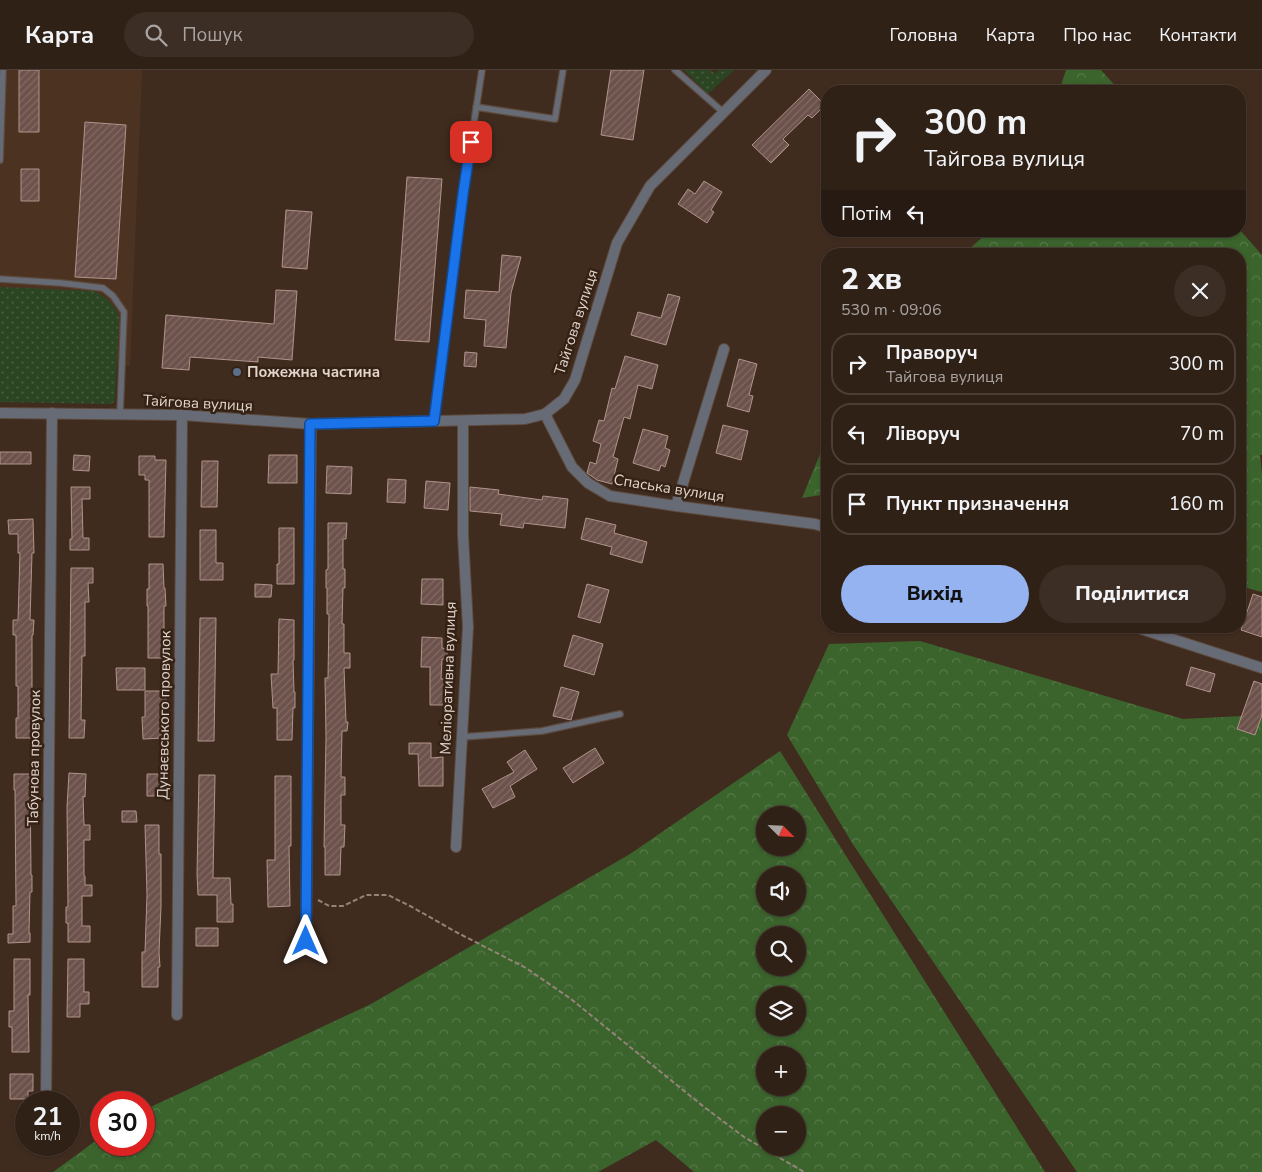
<!DOCTYPE html>
<html lang="uk">
<head>
<meta charset="utf-8">
<style>
	body { margin:0; font-family:"Nunito Sans",sans-serif; background:#3c2e24; color:#f1f3f6; height:100vh; display:flex; flex-direction:column; font-size:19px; white-space:nowrap }
	* { box-sizing:border-box; margin:0 }
	p { font-size:16px; color:#a8a3a1 }
	.icon { flex:none; width:28px; height:28px; fill:none; stroke:currentColor; stroke-width:2; stroke-linecap:round; stroke-linejoin:round }
	.map { position:relative; flex:1; overflow:hidden }
	.panel { position:absolute; left:821px; top:178px; width:425px; height:385px; display:flex; flex-direction:column; background:#302117; border-radius:20px; box-shadow:0 1px 4px #0004,0 0 0 1px #4b3e36 }
	.panel>* { flex:none }
	.hud { position:absolute; left:821px; top:15px; width:425px; height:152px; border-radius:20px; box-shadow:0 1px 4px #0004,0 0 0 1px #4b3e36; background:#302117; color:#f1f3f6; overflow:hidden }
	.needle { width:32px; rotate:114deg }
	.tools { position:absolute; left:756px; top:736px; display:grid; gap:10px }
	.tools a { display:grid; place-items:center; width:50px; height:50px; border-radius:50%; background:#302117; box-shadow:0 1px 4px #0004,0 0 0 1px #4b3e36; font-size:25px }
	.speed { position:absolute; left:15px; top:1021px; display:flex; gap:10px; font-size:25px; font-weight:700; text-align:center }
	.speed>* { display:grid; place-content:center; width:65px; height:65px; border-radius:50%; background:#302117; box-shadow:0 1px 4px #0004,0 0 0 1px #4b3e36; line-height:1 }
	.speed small { font-size:12px; font-weight:400 }
	.speed .limit { border:8px solid #d22; background:#fff; color:#111 }
	.pin { position:absolute; display:grid; place-items:center; width:42px; height:42px; color:#fff; margin:-21px; border-radius:10px; box-shadow:0 2px 8px #0006 }
	.me { position:absolute; width:55px; margin:-28px; rotate:0deg; stroke-linejoin:round; filter:drop-shadow(0 0 4px #0008) }
	.turn { display:flex; align-items:center; gap:18px; height:105px; padding:0 20px; font-size:22px }
	.turn .icon { width:65px; height:65px; stroke-width:2.5 }
	.turn b { display:block; font-size:35px; line-height:42px }
	.then { display:flex; align-items:center; height:48px; padding:0 20px; background:#0003; gap:10px; font-size:19px }
	.round { display:grid; place-items:center; flex:none; width:52px; height:52px; border-radius:26px; background:#3c2e24 }
	.overview { display:flex; align-items:center; justify-content:space-between; height:85px; padding:0 20px }
	h1 { font-size:30px; font-weight:800; line-height:38px }
	.button { display:flex; gap:10px; margin-top:auto; padding:10px 20px }
	.button a { flex:1; height:58px; border-radius:30px; background:#95b2f1; color:#111; font-size:20px; font-weight:800; line-height:58px; text-align:center }
	.button a+a { background:#3c2e24; color:#f1f3f6 }
	ul { padding:0; list-style:none }
	li { display:flex; align-items:center; gap:15px; height:62px; margin:0 10px 8px; padding:0 10px; border:2px solid #4b3e36; border-radius:20px }
	li div { flex:1 }
	li b { display:block; font-size:19px }
	li em { font-style:normal }
	header { display:flex; align-items:center; gap:30px; box-sizing:border-box; height:70px; padding:0 25px; background:#302117; border-bottom:1px solid #4b3e36 }
	header strong { font-size:24px }
	nav { display:flex; gap:28px; margin-inline-start:auto; font-size:18px }
	.search { width:350px; height:45px; background:#3c2e24; display:flex; align-items:center; gap:12px; box-sizing:border-box; padding:0 18px; border-radius:28px; color:#a8a3a1; font-size:19px }
	.map>svg:first-child { display:block }
	.built { fill:#4c3321 }
	.grass { fill:url(#grass-dots) }
	.forest { fill:url(#forest-crowns); fill-rule:evenodd }
	.building { fill:url(#building-hatch); stroke:#b1938c }
	.lines { fill:none; stroke-linecap:round; stroke-linejoin:round }
	.service-casing { stroke:#5d4a3e; stroke-width:8 }
	.minor-casing { stroke:#5d4a3e; stroke-width:12 }
	.tertiary-casing { stroke:#5d4a3e; stroke-width:12 }
	.path { stroke:#938378; stroke-width:2; stroke-dasharray:5 2.5; stroke-linecap:butt }
	.service { stroke:#676b75; stroke-width:5.5 }
	.minor { stroke:#676b75; stroke-width:10 }
	.tertiary { stroke:#676b75; stroke-width:10 }
	.route-casing { stroke:#114b97; stroke-width:12 }
	.route { stroke:#1a73e8; stroke-width:9 }
	.service-dot { fill:#5c6f8a; stroke:#352215; stroke-width:2 }
	.labels { text-anchor:middle; dominant-baseline:central; stroke-width:5; stroke-linejoin:round; paint-order:stroke }
	.street-label { font-size:15px; fill:#e1d4cb; stroke:#352215 }
	.poi-label { font-size:15px; font-weight:bold; fill:#e1d4cb; stroke:#352215; text-anchor:start }
</style>
</head>
<body>
<header>
<strong>Карта</strong>
<div class="search"><svg class="icon" aria-label="search" viewBox="0 0 24 24"><circle cx="10" cy="10" r="6"/><path d="M15 15l6 6"/></svg>Пошук</div>
<nav><a>Головна</a><a>Карта</a><a>Про нас</a><a>Контакти</a></nav>
</header>
<div class="map">
<svg width="1262" height="1102" viewBox="0 0 1262 1102">
	<defs>
		<pattern id="grass-dots" width="8" height="8" patternUnits="userSpaceOnUse" patternTransform="scale(1.25)"><rect width="8" height="8" fill="#2b4422"/><path d="M2 2h.1M6 6h.1" fill="none" stroke="#495e41" stroke-width="1.8" stroke-linecap="round"/></pattern>
		<pattern id="forest-crowns" width="20" height="18" patternUnits="userSpaceOnUse" patternTransform="scale(1.25)"><rect width="20" height="18" fill="#3b632c"/><path d="M2 6a3 3 0 1 1 6 0M12 15a3 3 0 1 1 6 0" fill="none" stroke="#577849"/></pattern>
		<pattern id="building-hatch" width="6" height="6" patternUnits="userSpaceOnUse" patternTransform="scale(1.25)"><rect width="6" height="6" fill="#6c524b"/><path d="M-1 1l2-2M0 6l6-6M5 7l2-2" fill="none" stroke="#816a64"/></pattern>
	</defs>
	<rect width="100%" height="100%" fill="#402c1f"/>
	<path class="built" d="M0,0H142L130,296L0,298Z"/>
	<path class="grass" d="M684,0H710L715,4L718,0H734L708,24Z
		M0,217L92,221C105,225 112,233 119,245L115,331L111,334L0,332Z"/>
	<path class="forest" d="M1066,0H1101L1120,21H1059Z
		M1240,160L1262,185V385H1260L1262,405V522L1240,516V184H964L989,161H1240Z
		M825,372L828,373L827,424L802,428Z
		M920,571L1183,649L1262,645V1102H1077L854,776L787,665L829,574Z
		M780,681L1045,1102H694L656,1070L598,1102H53L101,1067V1075H144V1040L371,934L630,784ZM765,745H798V778H765ZM765,805H798V838H765ZM765,865H798V898H765ZM765,925H798V958H765ZM765,985H798V1018H765ZM765,1045H798V1078H765Z"/>
	<path class="building" d="M19,0H39V62H19Z
		M611,0H644L633,70L601,65Z
		M809,19L825,35L812,48L808,45L783,69L789,75L771,93L752,75Z
		M85,52L126,55L116,209L75,207Z
		M21,99H39V131H21Z
		M407,107L442,109L429,272L395,270Z
		M704,111L722,122L711,140L714,142L707,153L678,134L688,119L695,124Z
		M286,140L312,142L307,199L282,197Z
		M502,185L521,187L511,223L506,278L484,276L486,250L464,248L466,220L499,222Z
		M276,220L297,221L292,290L258,287V292L190,287L189,300L162,298L166,245L274,254Z
		M668,224L680,227L666,275L631,265L638,242L661,248Z
		M465,282L477,283L476,297L464,296Z
		M625,286L658,295L652,319L638,315L630,349L624,347L613,387L618,389L612,414L597,410L587,403L590,392L596,394L601,374L593,371L599,350L604,351L612,318L615,319Z
		M739,289L757,294L749,325L753,326L749,342L727,336Z
		M723,355L748,361L741,390L716,383Z
		M643,359L668,366L665,378L670,380L665,397L661,395L659,401L633,393Z
		M0,382H31V394H0Z
		M74,385L90,386L89,401L73,400Z
		M269,385H297V413H268Z
		M139,386H155V390H166L164,467H149V410H145V405H139Z
		M202,391H218L217,437H201Z
		M327,396L352,397L351,424L326,423Z
		M388,409L406,410L405,433L387,432Z
		M426,411L450,413L448,440L424,438Z
		M71,417H90V429H82L83,468H89V480H70V469H72Z
		M470,417L499,420L498,424L542,430L543,426L568,429L565,458L524,453L523,458L500,455L502,444L470,441Z
		M586,448L616,455L614,463L647,472L642,493L610,484L612,477L581,469Z
		M33,449L34,483H32L30,550H34L33,565H32V668H16V648H18V616H16V565H13V550H18L20,483H18V464H9L8,450Z
		M328,453H347L346,469H343V499H345V518H343L342,554H344V583H350V598H344L346,652H348L347,661H342L341,707H345V725H341V755H345L344,777H341L340,805H325V777H324L326,667L325,608H328L329,544H327V518H326V500L328,499Z
		M279,458H294V514H277V494H279Z
		M200,460H216V493H223V510H200Z
		M149,494H163L164,518H165L166,536H164V588H148V536H147V519H149Z
		M71,498H93V513H88L89,532H85V586H82L81,650H85L84,668H69Z
		M422,509H443V535L421,534Z
		M255,514L272,515L271,527H255Z
		M587,514L609,520L600,553L578,547Z
		M1253,524L1262,527V567L1241,560Z
		M200,548H216L214,671H198Z
		M279,549L294,550V590H293L294,622H295V638H293L292,670H277V638H273L271,604H278Z
		M573,565L603,574L594,605L564,596Z
		M422,567L442,568V578L447,579V589H442L441,609H448L447,635H430V597H421Z
		M1191,597L1215,604L1210,622L1186,615Z
		M116,598H145V620H117Z
		M1254,611L1262,614V645L1255,665L1237,659Z
		M561,617L579,622L571,650L553,646Z
		M145,621H166V636H163L165,668L143,669L142,647H145Z
		M409,673H431V688L443,687V716H419L418,684H409Z
		M595,678L604,693L573,713L563,698Z
		M525,680L537,699L510,716L515,727L493,738L482,719L514,702L507,692Z
		M69,703L86,704L85,727L83,726L84,755H90V770H84V806H85V815H92V826H82V856H90V872H68V853H66V837H68L67,737Z
		M14,704H30L31,805H32V822H30L29,863H30V872L8,873V864H13V836H16L15,720H14Z
		M147,704H161V726H147Z
		M199,705H215L213,808H230L231,834H233V852H217V825H198L197,804Z
		M275,706H291V776H289L290,836L268,837L267,790H275Z
		M122,741H136L137,752H122Z
		M145,755H159V784H161V836L159,882L160,897H158V917H142V882H145L147,825Z
		M196,858H218V876H196Z
		M14,889H30V925H28L29,982H12V957H9V941H14Z
		M68,889H84V922H89V934H80V947H67Z
		M10,1004H33V1021H28V1029H10Z"/>
	<g class="lines">
		<g class="service-casing">
			<path id="service" d="M675,0L723,42
				M476,37L555,49L563,0
				M0,90L3,0
				M0,209L61,213L103,218L113,226L124,242L120,344
				M434,351L463,124L482,0
				M462,667L542,661L620,644"/>
		</g>
		<g class="minor-casing">
			<path id="minor" d="M545,344L572,397L588,413L610,426L676,436L815,454L828,458
				M676,436L724,279
				M1132,556L1262,598
				M456,777L468,557L463,465V351
				M306,871L311,354
				M177,945L182,345
				M46,1032L52,343"/>
		</g>
		<g class="tertiary-casing">
			<path id="tertiary" d="M0,343L182,345L311,354L525,349L545,344L564,329L575,310L617,173L650,116L766,0"/>
		</g>
		<path class="path" d="M318,830L329,836H343L366,825H388L412,837L456,862L526,898L571,929L699,1033L744,1067L804,1102"/>
		<use href="#service" class="service"/>
		<use href="#minor" class="minor"/>
		<use href="#tertiary" class="tertiary"/>
	</g>
	<g class="lines">
		<g class="route-casing">
			<path id="route" d="M306,871L310,354L434,351L463,124L471,72"/>
		</g>
		<use href="#route" class="route"/>
	</g>
	<circle class="service-dot" cx="237" cy="302" r="5"/>
	<g class="labels">
		<g class="street-label">
			<text transform="translate(576 252) rotate(-72)">Тайгова вулиця</text>
			<text transform="translate(198 333) rotate(3)">Тайгова вулиця</text>
			<text transform="translate(669 418) rotate(9)">Спаська вулиця</text>
			<text transform="translate(448 608) rotate(-88)">Меліоративна вулиця</text>
			<text transform="translate(164 645) rotate(-89)">Дунаєвського провулок</text>
			<text transform="translate(34 688) rotate(-89)">Табунова провулок</text>
		</g>
		<g class="poi-label">
			<text x="247" y="302">Пожежна частина</text>
		</g>
	</g>
</svg>
<div class="tools">
<a><svg class="needle" viewBox="-14 -14 28 28"><path d="M0-13l5 13h-10z" fill="#e53935"/><path d="M0 13l5-13h-10z" fill="#a8a3a1"/></svg></a>
<a><svg class="icon" aria-label="sound" viewBox="0 0 24 24"><path d="M4 9h4l5-4v14l-5-4H4zM17 9q2 3 0 6"/></svg></a>
<a><svg class="icon" aria-label="search" viewBox="0 0 24 24"><circle cx="10" cy="10" r="6"/><path d="M15 15l6 6"/></svg></a>
<a><svg class="icon" aria-label="layers" viewBox="0 0 24 24"><path d="M12 4l9 5-9 5-9-5zM3 14l9 5 9-5"/></svg></a>
<a>+</a>
<a>−</a>
</div>
<div class="speed"><div>21<small>km/h</small></div><div class="limit">30</div></div>
<div class="pin" style="left:471px;top:72px;background:#d93025"><svg class="icon" aria-label="arrive" viewBox="0 0 24 24"><path d="M6 21V4h12l-3 4 3 4H6"/></svg></div>
<svg class="me" style="left:306px;top:871px" viewBox="-20 -20 40 40"><path d="M0-17L14 15 0 8-14 15z" fill="#1a73e8" stroke="#fff" stroke-width="4"/></svg>
<div class="hud">
<div class="turn"><svg class="icon" aria-label="right" viewBox="0 0 24 24"><path d="M7 20v-9h11M14 6l5 5-5 5"/></svg><div><b>300 m</b>Тайгова вулиця</div></div>
<div class="then">Потім<svg class="icon" aria-label="left" viewBox="0 0 24 24"><path d="M17 20v-9H6M10 6l-5 5 5 5"/></svg></div>
</div>
<section class="panel">
<div class="overview"><div><h1>2 хв</h1><p>530 m · 09:06</p></div><a class="round"><svg class="icon" aria-label="close" viewBox="0 0 24 24"><path d="M6 6l12 12M18 6L6 18"/></svg></a></div>
<ul>
<li><svg class="icon" aria-label="right" viewBox="0 0 24 24"><path d="M7 20v-9h11M14 6l5 5-5 5"/></svg><div><b>Праворуч</b><p>Тайгова вулиця</p></div><em>300 m</em></li>
<li><svg class="icon" aria-label="left" viewBox="0 0 24 24"><path d="M17 20v-9H6M10 6l-5 5 5 5"/></svg><div><b>Ліворуч</b></div><em>70 m</em></li>
<li><svg class="icon" aria-label="arrive" viewBox="0 0 24 24"><path d="M6 21V4h12l-3 4 3 4H6"/></svg><div><b>Пункт призначення</b></div><em>160 m</em></li>
</ul>
<div class="button"><a>Вихід</a><a>Поділитися</a></div>
</section>
</div>
</body>
</html>
